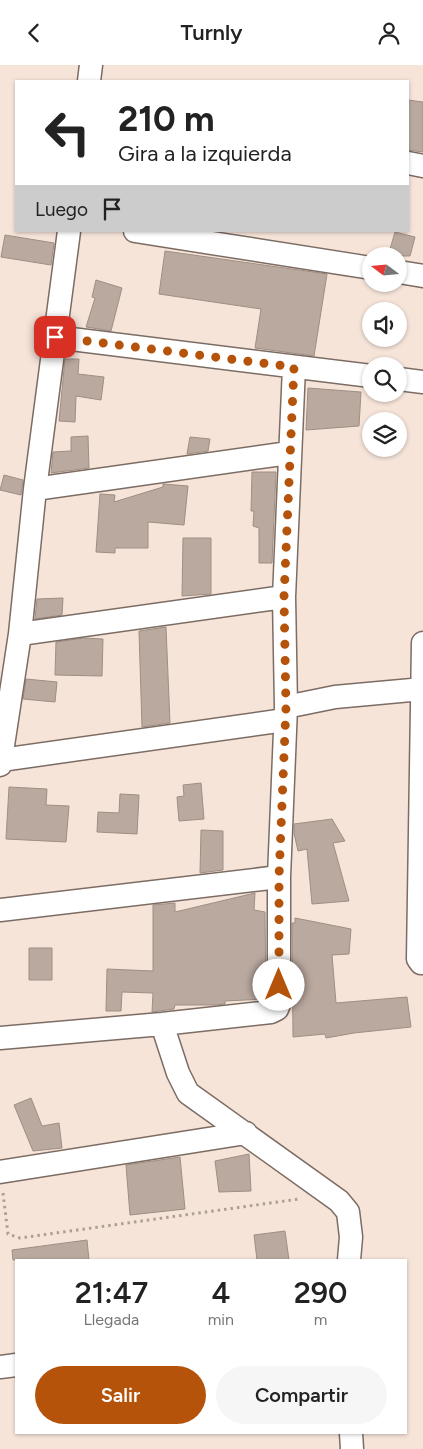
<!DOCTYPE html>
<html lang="es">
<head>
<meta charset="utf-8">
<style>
	body { margin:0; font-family:Figtree,sans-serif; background:#f6f6f6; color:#222; height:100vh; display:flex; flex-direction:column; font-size:19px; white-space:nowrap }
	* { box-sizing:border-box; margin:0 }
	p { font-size:16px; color:#767676 }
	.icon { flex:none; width:28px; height:28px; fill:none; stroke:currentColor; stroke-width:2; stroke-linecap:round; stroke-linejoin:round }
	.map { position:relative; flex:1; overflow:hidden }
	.side { position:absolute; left:15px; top:1194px; width:392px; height:175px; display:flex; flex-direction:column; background:#fff; border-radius:0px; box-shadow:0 1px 4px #0004 }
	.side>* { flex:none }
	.guide { position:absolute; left:15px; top:15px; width:394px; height:152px; border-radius:0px; box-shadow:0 1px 4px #0004; background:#fff; color:#222; overflow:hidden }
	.needle { width:32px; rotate:286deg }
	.tools { position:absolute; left:362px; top:182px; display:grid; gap:10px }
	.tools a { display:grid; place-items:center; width:45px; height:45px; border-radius:50%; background:#fff; box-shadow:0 1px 4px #0004; font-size:25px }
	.pin { position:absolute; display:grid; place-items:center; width:42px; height:42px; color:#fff; margin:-21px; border-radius:10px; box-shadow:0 2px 8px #0006 }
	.me { position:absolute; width:55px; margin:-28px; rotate:0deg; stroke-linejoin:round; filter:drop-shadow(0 0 4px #0008) }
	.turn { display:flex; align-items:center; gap:18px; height:105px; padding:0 20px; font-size:22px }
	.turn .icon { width:65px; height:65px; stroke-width:2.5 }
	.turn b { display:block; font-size:35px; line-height:42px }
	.then { display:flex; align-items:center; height:48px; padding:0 20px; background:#0003; gap:10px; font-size:19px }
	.eta { display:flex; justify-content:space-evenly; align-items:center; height:85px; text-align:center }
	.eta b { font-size:30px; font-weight:600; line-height:35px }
	.button { display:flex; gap:10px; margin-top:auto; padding:10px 20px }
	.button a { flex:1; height:58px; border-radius:30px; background:#b45309; color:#fff; font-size:20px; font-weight:600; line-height:58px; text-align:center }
	.button a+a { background:#f6f6f6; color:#222 }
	header { display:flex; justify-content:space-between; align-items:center; height:65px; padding:0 20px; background:#fff; font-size:22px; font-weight:600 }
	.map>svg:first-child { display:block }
	.building { fill:#baa99f; stroke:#9e8e84 }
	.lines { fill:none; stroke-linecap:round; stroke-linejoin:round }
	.street-casing { stroke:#7c6c63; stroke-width:25 }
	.path { stroke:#ac9f96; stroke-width:3; stroke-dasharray:2.5 4; stroke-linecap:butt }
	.street { stroke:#fff; stroke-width:22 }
	.route { stroke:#b45309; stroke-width:9; stroke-dasharray:0 16.2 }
</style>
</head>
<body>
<header><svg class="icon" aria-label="back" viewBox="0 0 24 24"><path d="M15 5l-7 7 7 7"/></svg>Turnly<svg class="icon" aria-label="person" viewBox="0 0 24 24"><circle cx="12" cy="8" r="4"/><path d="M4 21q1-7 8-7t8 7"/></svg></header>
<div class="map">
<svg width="423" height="1384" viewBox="0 0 423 1384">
	<rect width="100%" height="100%" fill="#f6e4d9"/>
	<path class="building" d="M408,35L423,37V87L408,85Z
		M395,167L415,172L410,191H388Z
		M5,170L54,178L51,200L1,192Z
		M165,186L327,209L314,291L255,283L261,244L159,229Z
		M96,215L122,223L111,266L86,262L95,233L92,232Z
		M65,294H79L78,309L104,312L101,335L76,331L75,357L59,356Z
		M308,323L361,327L359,361L306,365Z
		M88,371L89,403L51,408L53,387L71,386V372Z
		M190,372L210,374L208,386L187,389Z
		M252,407H276L272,498H259V463L253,461L254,446H251Z
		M4,410L23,415L21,430L0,425Z
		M163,419L188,421L184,460L148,457V483H115V488L96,487L100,429L115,430L114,437L163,422Z
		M183,473H211V529L182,531Z
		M63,533L62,550L35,554L37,534Z
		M166,562L170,658L142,662L139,566Z
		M84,573L103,574L102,611L55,610L56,577Z
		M26,614L57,617L55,637L23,634Z
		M201,718L204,754L179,756L177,732L184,731L183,720Z
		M9,722L47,724L46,740L69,741L66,777L6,774Z
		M120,729L139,730L137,769L97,767L98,747L119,748Z
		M332,754L345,776L333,778L349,836L312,839L307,784L298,786L294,768V759Z
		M201,765L223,766V805L200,808Z
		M255,828L254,845L265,847L266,934L225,936V939L215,940H175L174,944L152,947L153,928L122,927L121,946H106L107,904L153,906V840L175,838V847Z
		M295,853L351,864L349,889L332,890L336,938L407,932L411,962L354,968L326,973L325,969L293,972L292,858H295Z
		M29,883H52V915H29Z
		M31,1033L42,1061L59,1058L62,1083L33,1086L14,1040Z
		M249,1089L251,1126L219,1127L215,1096Z
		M180,1092L185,1144L130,1150L126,1100Z
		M285,1166L289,1195H257L254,1170Z
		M87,1175L89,1195H13L12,1185Z"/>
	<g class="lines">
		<g class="street-casing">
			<path id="street" d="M89,16L91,0
				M408,98L423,101
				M135,166L371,203
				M399,207L423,211
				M55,272L371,311
				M399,314L423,317
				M35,424L289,388
				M20,569L284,532
				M423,578L418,894L421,898H423
				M286,642L335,632L423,624
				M1,695L285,655
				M0,700L20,569L35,424L69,166
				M0,845L279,812
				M162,959L178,1008L188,1028L339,1136L348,1147L351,1172L349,1195
				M0,973L162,959L271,947L277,944L279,939V812L286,642L284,532L294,302
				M0,1107L246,1068
				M0,1302L16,1300
				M351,1368L352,1384"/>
		</g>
		<path class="path" d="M3,1128L8,1169L20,1173L299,1134"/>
		<use href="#street" class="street"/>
	</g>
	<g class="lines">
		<path class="route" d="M55,272L294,302L284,532L286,642L279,812V920"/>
	</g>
</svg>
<div class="tools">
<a><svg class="needle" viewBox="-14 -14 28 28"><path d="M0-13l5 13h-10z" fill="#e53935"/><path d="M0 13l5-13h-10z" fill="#767676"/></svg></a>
<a><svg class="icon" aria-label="sound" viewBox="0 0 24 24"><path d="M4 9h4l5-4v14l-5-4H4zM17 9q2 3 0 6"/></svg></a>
<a><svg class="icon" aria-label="search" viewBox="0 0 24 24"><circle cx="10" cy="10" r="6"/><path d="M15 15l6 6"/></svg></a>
<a><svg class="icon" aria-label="layers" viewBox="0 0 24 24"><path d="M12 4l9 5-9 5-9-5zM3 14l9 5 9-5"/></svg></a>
</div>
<div class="pin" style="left:55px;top:272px;background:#d93025"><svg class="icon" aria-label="arrive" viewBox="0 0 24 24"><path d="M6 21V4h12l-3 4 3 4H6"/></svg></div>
<svg class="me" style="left:279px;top:920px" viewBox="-20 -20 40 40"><circle r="19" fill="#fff"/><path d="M0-13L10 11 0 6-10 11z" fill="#b45309"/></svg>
<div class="guide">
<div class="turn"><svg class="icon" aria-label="left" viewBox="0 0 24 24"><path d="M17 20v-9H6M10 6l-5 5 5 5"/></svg><div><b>210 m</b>Gira a la izquierda</div></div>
<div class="then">Luego<svg class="icon" aria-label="arrive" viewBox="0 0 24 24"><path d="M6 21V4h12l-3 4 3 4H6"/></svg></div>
</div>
<section class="side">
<div class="eta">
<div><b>21:47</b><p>Llegada</p></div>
<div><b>4</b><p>min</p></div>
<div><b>290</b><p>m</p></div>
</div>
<div class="button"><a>Salir</a><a>Compartir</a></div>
</section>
</div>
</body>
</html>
